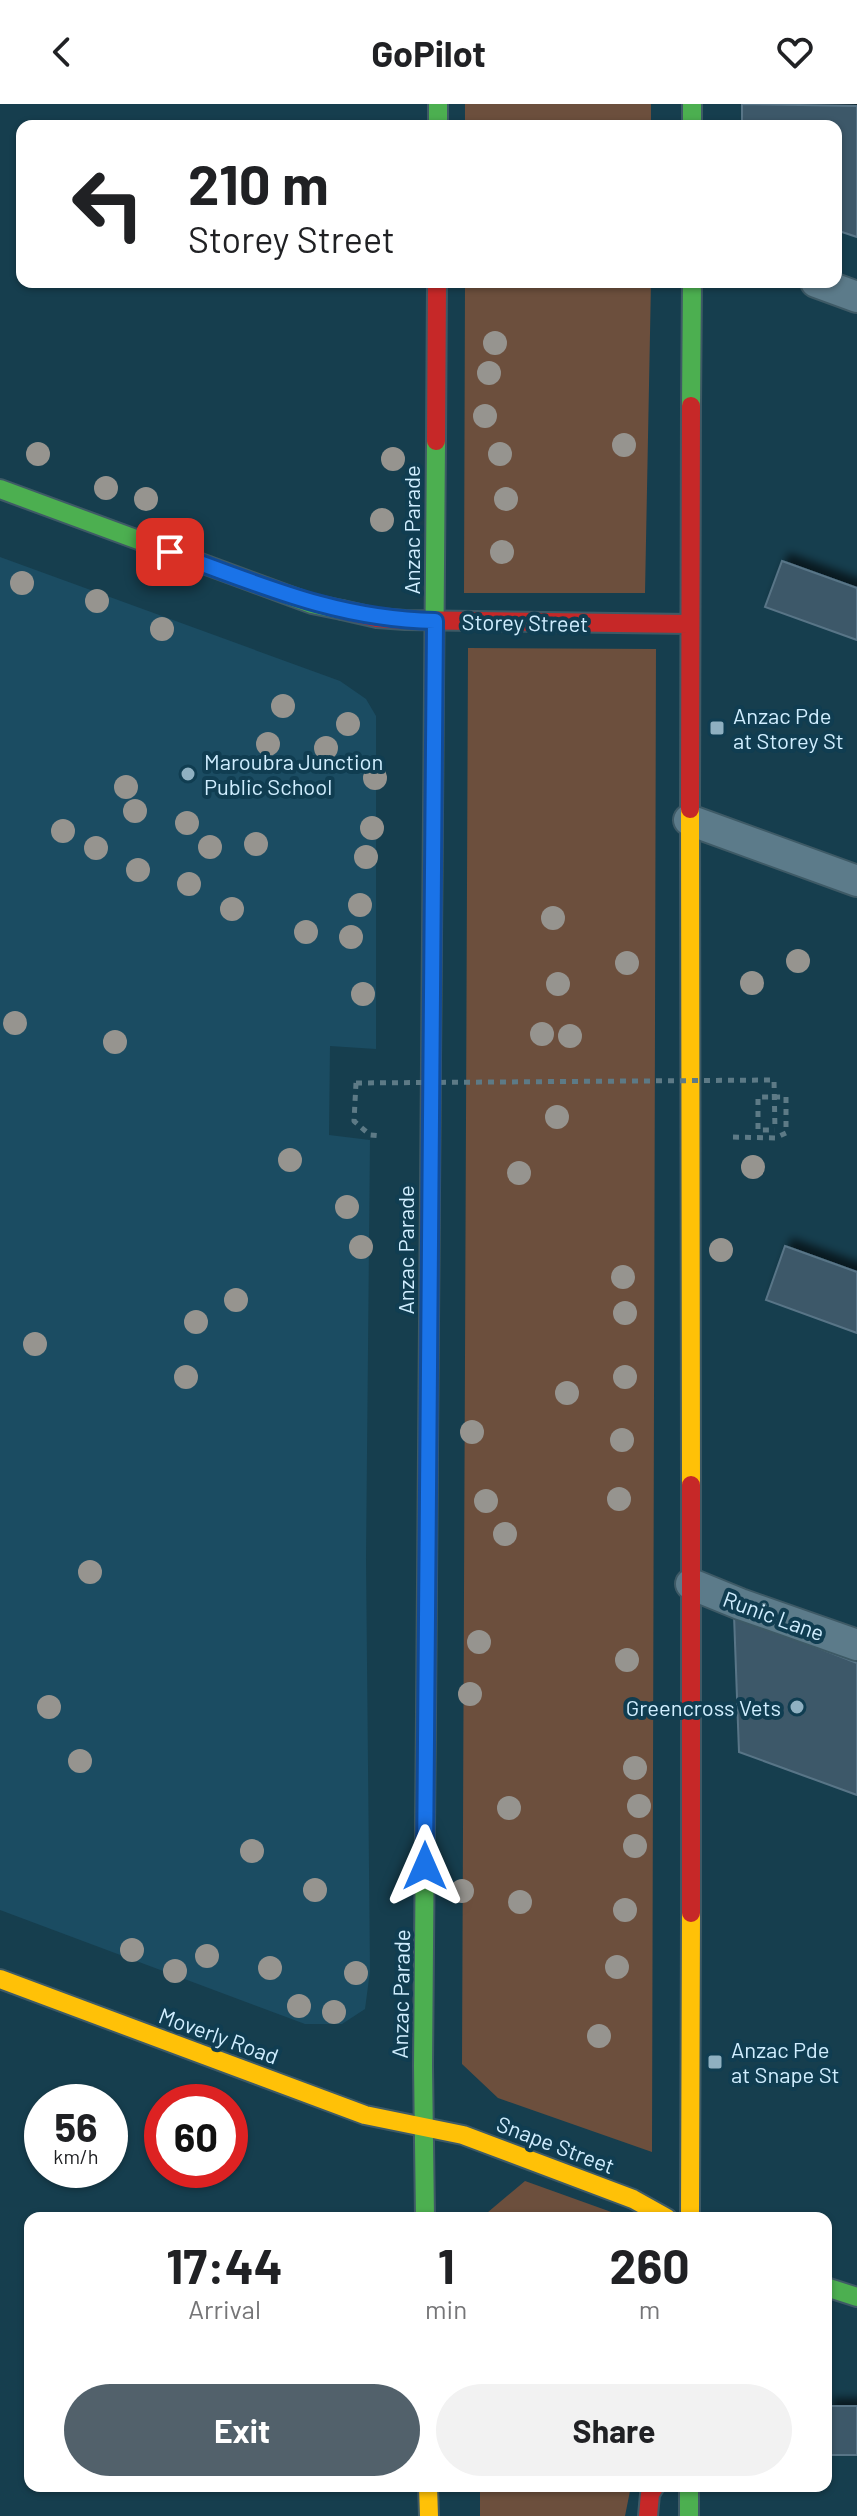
<!DOCTYPE html>
<html lang="en">
<head>
<meta charset="utf-8">
<style>
	body { margin:0; font-family:Barlow,sans-serif; background:#f2f2f2; color:#202124; height:100vh; display:flex; flex-direction:column; font-size:30px; white-space:nowrap }
	* { box-sizing:border-box; margin:0 }
	p { font-size:26px; color:#757577 }
	.icon { flex:none; width:44px; height:44px; fill:none; stroke:currentColor; stroke-width:2; stroke-linecap:round; stroke-linejoin:round }
	.map { position:relative; flex:1; overflow:hidden }
	.panel { position:absolute; left:24px; top:2108px; width:808px; height:280px; display:flex; flex-direction:column; background:#fff; border-radius:16px; box-shadow:0 2px 6px #0004 }
	.panel>* { flex:none }
	.hud { position:absolute; left:16px; top:16px; width:826px; height:168px; border-radius:16px; box-shadow:0 2px 6px #0004; background:#fff; color:#202124; overflow:hidden }
	.speed { position:absolute; left:24px; top:1980px; display:flex; gap:16px; font-size:40px; font-weight:700; text-align:center }
	.speed>* { display:grid; place-content:center; width:104px; height:104px; border-radius:50%; background:#fff; box-shadow:0 2px 6px #0004; line-height:1 }
	.speed small { font-size:20px; font-weight:400 }
	.speed .limit { border:12px solid #d22; background:#fff; color:#111 }
	.pin { position:absolute; display:grid; place-items:center; width:68px; height:68px; color:#fff; margin:-34px; border-radius:16px; box-shadow:0 4px 12px #0006 }
	.me { position:absolute; width:88px; margin:-44px; rotate:0deg; stroke-linejoin:round; filter:drop-shadow(0 0 6px #0008) }
	.turn { display:flex; align-items:center; gap:28px; height:168px; padding:0 40px; font-size:36px }
	.turn .icon { width:104px; height:104px; stroke-width:2.5 }
	.turn b { display:block; font-size:56px; line-height:68px }
	.eta { display:flex; justify-content:space-evenly; align-items:center; height:136px; text-align:center }
	.eta b { font-size:48px; font-weight:700; line-height:56px }
	.button { display:flex; gap:16px; margin-top:auto; padding:16px 40px }
	.button a { flex:1; height:92px; border-radius:48px; background:#52616b; color:#fff; font-size:32px; font-weight:700; line-height:92px; text-align:center }
	.button a+a { background:#f2f2f2; color:#202124 }
	header { display:flex; justify-content:space-between; align-items:center; height:104px; padding:0 40px; background:#fff; font-size:36px; font-weight:700 }
	.map>svg:first-child { display:block }
	.built { fill:#1b4c62 }
	.green { fill:#6c4f3d }
	.building { fill:#3d5869; stroke:#597587; stroke-width:2; filter:url(#shadow) }
	.lines { fill:none; stroke-linecap:round; stroke-linejoin:round }
	.street-casing { stroke:#3e5a66; stroke-width:34 }
	.fast-casing { stroke:#3e5a66; stroke-width:22 }
	.slow-casing { stroke:#3e5a66; stroke-width:22 }
	.jam-casing { stroke:#3e5a66; stroke-width:22 }
	.path { stroke:#5d7a86; stroke-width:5; stroke-dasharray:6 6; stroke-linecap:butt }
	.street { stroke:#5c7b8a; stroke-width:30 }
	.fast { stroke:#4caf50; stroke-width:18 }
	.slow { stroke:#ffc107; stroke-width:18 }
	.jam { stroke:#c62828; stroke-width:18 }
	.path-bridge { stroke:#5d7a86; stroke-width:5; stroke-dasharray:6 6; stroke-linecap:butt }
	.tree { fill:#96948f }
	.route-casing { stroke:#114b97; stroke-width:20 }
	.route { stroke:#1a73e8; stroke-width:14 }
	.poi-dot { fill:#8fb0c1; stroke:#103d51; stroke-width:3 }
	.labels { text-anchor:middle; dominant-baseline:central; stroke-width:8; stroke-linejoin:round; paint-order:stroke }
	.street-label { font-size:22px; fill:#d0eeff; stroke:#103d51 }
	.poi-label { font-size:22px; fill:#d0eeff; stroke:#103d51; text-anchor:start }
</style>
</head>
<body>
<header><svg class="icon" aria-label="back" viewBox="0 0 24 24"><path d="M15 5l-7 7 7 7"/></svg>GoPilot<svg class="icon" aria-label="heart" viewBox="0 0 24 24"><path d="M12 20l-8-8c-3-5 5-10 8-4 3-6 11-1 8 4z"/></svg></header>
<div class="map">
<svg width="857" height="2412" viewBox="0 0 857 2412">
	<defs>
		<filter id="shadow"><feDropShadow dx="7" dy="-7" stdDeviation="4" flood-color="#0009"/></filter>
	</defs>
	<rect width="100%" height="100%" fill="#163e4e"/>
	<path class="built" d="M0,453L340,577L366,595L376,612V945L330,942L329,1031L370,1036L366,1455L370,1867L365,1905L342,1920H305L0,1806Z"/>
	<path class="green" d="M465,0H651V22H465Z
		M465,178H651L645,489H464Z
		M468,544L656,545L652,2048L498,1994L462,1960Z
		M525,2077L628,2114H481Z
		M480,2382H631L625,2412H480Z"/>
	<path class="building" d="M742,0L857,2V133L836,126V22H742Z
		M782,457L857,484V536L765,503Z
		M785,1142L857,1168V1229L766,1196Z
		M734,1511L857,1559V1691L739,1648Z
		M826,2302H857V2351H826Z"/>
	<g class="lines">
		<g class="street-casing">
			<path id="street" d="M816,178L857,193
				M689,716L857,777
				M691,1480L740,1500L857,1541"/>
		</g>
		<g class="fast-casing">
			<path id="fast" d="M438,0V22
				M692,0V22
				M691,302L692,178
				M0,385L312,500L342,506
				M431,958L436,337
				M425,2114L423,1962L426,1609
				M826,2183L857,2193
				M689,2382V2412"/>
		</g>
		<g class="slow-casing">
			<path id="slow" d="M690,705L691,1381
				M0,1875L365,2011L463,2031L633,2095L667,2114
				M690,2114L691,1809
				M428,2382L429,2412"/>
		</g>
		<g class="jam-casing">
			<path id="jam" d="M436,337L437,178
				M342,506L377,514L405,516L689,520
				M690,705L691,302
				M691,1381V1809
				M426,1609L431,958
				M648,2412L650,2390L655,2382"/>
		</g>
		<path class="path" d="M356,979L354,1017L370,1031L381,1032
			M733,1033L775,1034L786,1029V993H758V1026H775"/>
		<use href="#street" class="street"/>
		<use href="#fast" class="fast"/>
		<use href="#slow" class="slow"/>
		<use href="#jam" class="jam"/>
		<path class="path-bridge" d="M356,979L774,976L775,1026"/>
	</g>
	<g class="tree">
		<circle cx="495" cy="239" r="12"/>
		<circle cx="489" cy="269" r="12"/>
		<circle cx="485" cy="312" r="12"/>
		<circle cx="624" cy="341" r="12"/>
		<circle cx="38" cy="350" r="12"/>
		<circle cx="500" cy="350" r="12"/>
		<circle cx="393" cy="355" r="12"/>
		<circle cx="106" cy="384" r="12"/>
		<circle cx="146" cy="395" r="12"/>
		<circle cx="506" cy="395" r="12"/>
		<circle cx="382" cy="416" r="12"/>
		<circle cx="502" cy="448" r="12"/>
		<circle cx="22" cy="479" r="12"/>
		<circle cx="97" cy="497" r="12"/>
		<circle cx="162" cy="525" r="12"/>
		<circle cx="283" cy="602" r="12"/>
		<circle cx="348" cy="620" r="12"/>
		<circle cx="268" cy="640" r="12"/>
		<circle cx="326" cy="644" r="12"/>
		<circle cx="375" cy="674" r="12"/>
		<circle cx="126" cy="683" r="12"/>
		<circle cx="135" cy="707" r="12"/>
		<circle cx="187" cy="719" r="12"/>
		<circle cx="372" cy="724" r="12"/>
		<circle cx="63" cy="727" r="12"/>
		<circle cx="256" cy="740" r="12"/>
		<circle cx="210" cy="743" r="12"/>
		<circle cx="96" cy="744" r="12"/>
		<circle cx="366" cy="753" r="12"/>
		<circle cx="138" cy="766" r="12"/>
		<circle cx="189" cy="780" r="12"/>
		<circle cx="360" cy="801" r="12"/>
		<circle cx="232" cy="805" r="12"/>
		<circle cx="553" cy="814" r="12"/>
		<circle cx="306" cy="828" r="12"/>
		<circle cx="351" cy="833" r="12"/>
		<circle cx="798" cy="857" r="12"/>
		<circle cx="627" cy="859" r="12"/>
		<circle cx="752" cy="879" r="12"/>
		<circle cx="558" cy="880" r="12"/>
		<circle cx="363" cy="890" r="12"/>
		<circle cx="15" cy="919" r="12"/>
		<circle cx="542" cy="930" r="12"/>
		<circle cx="570" cy="932" r="12"/>
		<circle cx="115" cy="938" r="12"/>
		<circle cx="557" cy="1013" r="12"/>
		<circle cx="290" cy="1056" r="12"/>
		<circle cx="753" cy="1063" r="12"/>
		<circle cx="519" cy="1069" r="12"/>
		<circle cx="347" cy="1103" r="12"/>
		<circle cx="361" cy="1143" r="12"/>
		<circle cx="721" cy="1146" r="12"/>
		<circle cx="623" cy="1173" r="12"/>
		<circle cx="236" cy="1196" r="12"/>
		<circle cx="625" cy="1209" r="12"/>
		<circle cx="196" cy="1218" r="12"/>
		<circle cx="35" cy="1240" r="12"/>
		<circle cx="186" cy="1273" r="12"/>
		<circle cx="625" cy="1273" r="12"/>
		<circle cx="567" cy="1289" r="12"/>
		<circle cx="472" cy="1328" r="12"/>
		<circle cx="622" cy="1336" r="12"/>
		<circle cx="619" cy="1395" r="12"/>
		<circle cx="486" cy="1397" r="12"/>
		<circle cx="505" cy="1430" r="12"/>
		<circle cx="90" cy="1468" r="12"/>
		<circle cx="479" cy="1538" r="12"/>
		<circle cx="627" cy="1556" r="12"/>
		<circle cx="470" cy="1590" r="12"/>
		<circle cx="49" cy="1603" r="12"/>
		<circle cx="80" cy="1657" r="12"/>
		<circle cx="635" cy="1664" r="12"/>
		<circle cx="639" cy="1702" r="12"/>
		<circle cx="509" cy="1704" r="12"/>
		<circle cx="635" cy="1742" r="12"/>
		<circle cx="252" cy="1747" r="12"/>
		<circle cx="315" cy="1786" r="12"/>
		<circle cx="462" cy="1787" r="12"/>
		<circle cx="520" cy="1798" r="12"/>
		<circle cx="625" cy="1806" r="12"/>
		<circle cx="132" cy="1846" r="12"/>
		<circle cx="207" cy="1852" r="12"/>
		<circle cx="617" cy="1863" r="12"/>
		<circle cx="270" cy="1864" r="12"/>
		<circle cx="175" cy="1867" r="12"/>
		<circle cx="356" cy="1869" r="12"/>
		<circle cx="299" cy="1902" r="12"/>
		<circle cx="334" cy="1908" r="12"/>
		<circle cx="599" cy="1932" r="12"/>
	</g>
	<g class="lines">
		<g class="route-casing">
			<path id="route" d="M170,448C261,481 336,515 435,517L425,1762"/>
		</g>
		<use href="#route" class="route"/>
	</g>
	<g class="poi-dot">
		<rect x="709" y="616" width="16" height="16" rx="4"/>
		<circle cx="188" cy="670" r="8"/>
		<circle cx="797" cy="1603" r="8"/>
		<rect x="707" y="1950" width="16" height="16" rx="4"/>
	</g>
	<g class="labels">
		<g class="street-label">
			<text transform="translate(411 426) rotate(-90)">Anzac Parade</text>
			<text transform="translate(525 518) rotate(1)">Storey Street</text>
			<text transform="translate(405 1146) rotate(-90)">Anzac Parade</text>
			<text transform="translate(774 1511) rotate(20)">Runic Lane</text>
			<text transform="translate(400 1890) rotate(-89)">Anzac Parade</text>
			<text transform="translate(219 1931) rotate(20)">Moverly Road</text>
			<text transform="translate(556 2040) rotate(21)">Snape Street</text>
		</g>
		<g class="poi-label">
			<text x="733" y="611">Anzac Pde<tspan x="733" dy="25">at Storey St</tspan></text>
			<text x="204" y="657">Maroubra Junction<tspan x="204" dy="25">Public School</tspan></text>
			<text x="781" y="1603" text-anchor="end">Greencross Vets</text>
			<text x="731" y="1945">Anzac Pde<tspan x="731" dy="25">at Snape St</tspan></text>
		</g>
	</g>
</svg>
<div class="speed"><div>56<small>km/h</small></div><div class="limit">60</div></div>
<div class="pin" style="left:170px;top:448px;background:#d93025"><svg class="icon" aria-label="arrive" viewBox="0 0 24 24"><path d="M6 21V4h12l-3 4 3 4H6"/></svg></div>
<svg class="me" style="left:425px;top:1762px" viewBox="-20 -20 40 40"><path d="M0-17L14 15 0 8-14 15z" fill="#1a73e8" stroke="#fff" stroke-width="4"/></svg>
<div class="hud">
<div class="turn"><svg class="icon" aria-label="left" viewBox="0 0 24 24"><path d="M17 20v-9H6M10 6l-5 5 5 5"/></svg><div><b>210 m</b>Storey Street</div></div>
</div>
<section class="panel">
<div class="eta">
<div><b>17:44</b><p>Arrival</p></div>
<div><b>1</b><p>min</p></div>
<div><b>260</b><p>m</p></div>
</div>
<div class="button"><a>Exit</a><a>Share</a></div>
</section>
</div>
</body>
</html>
